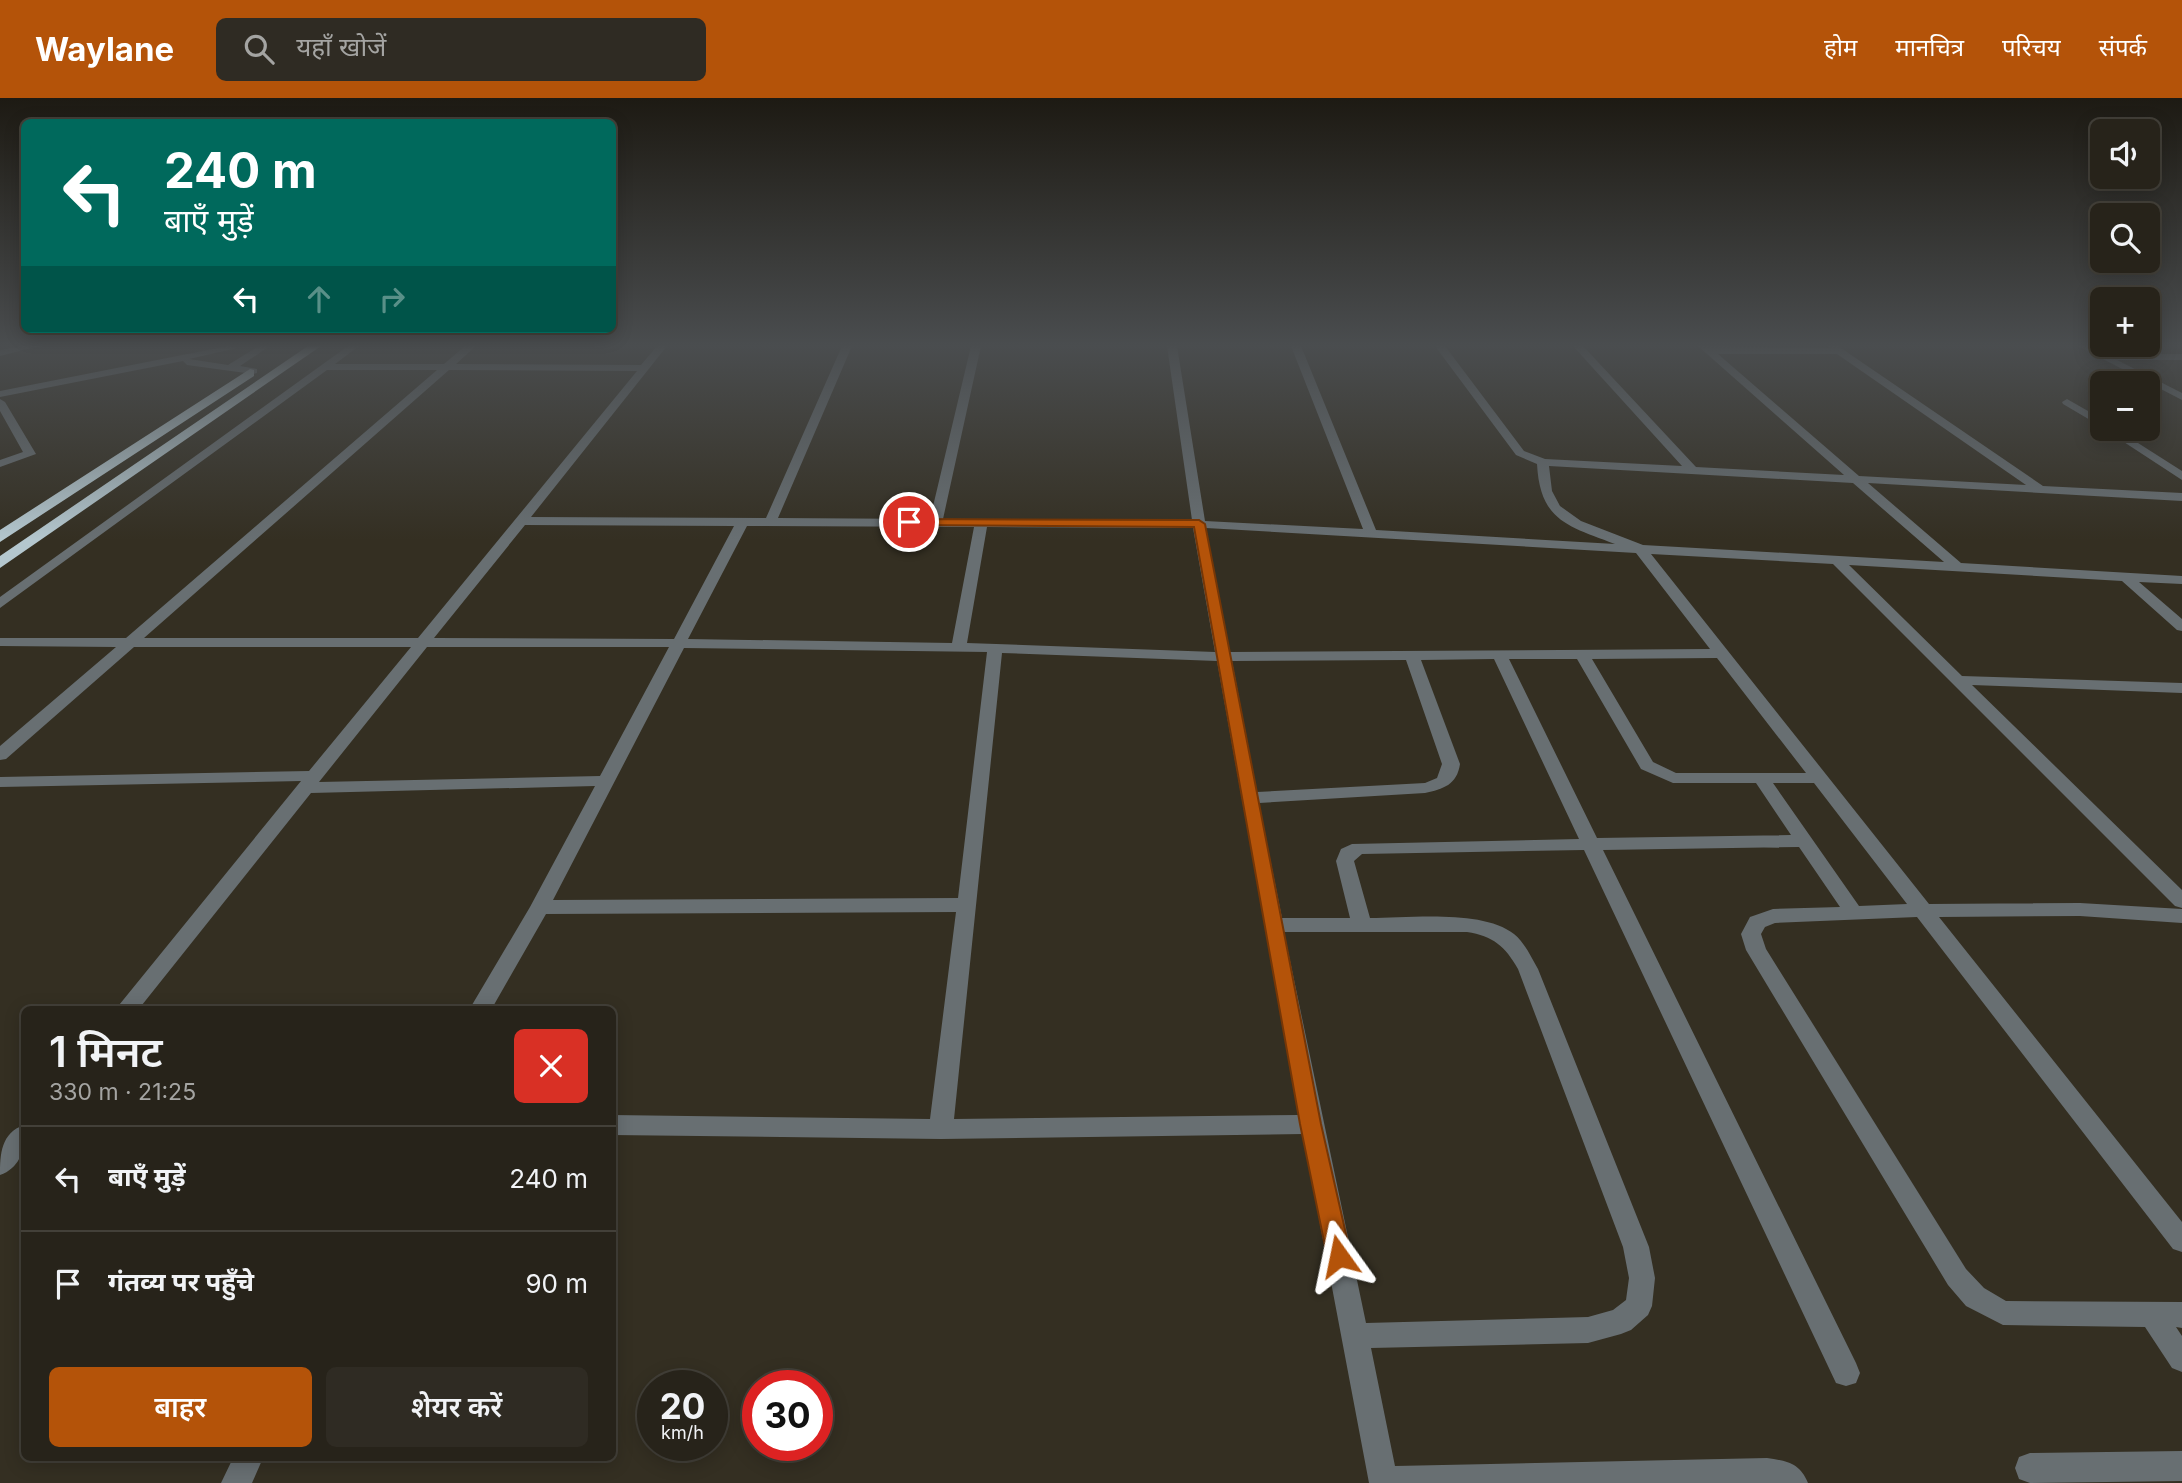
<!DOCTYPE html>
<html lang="hi">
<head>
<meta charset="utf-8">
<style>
	body { margin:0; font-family:Inter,"Noto Sans Devanagari",sans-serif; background:#2f2b23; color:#f1f3f6; height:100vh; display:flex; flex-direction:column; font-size:26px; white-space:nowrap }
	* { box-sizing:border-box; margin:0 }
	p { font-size:23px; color:#a4a4a2 }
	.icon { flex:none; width:38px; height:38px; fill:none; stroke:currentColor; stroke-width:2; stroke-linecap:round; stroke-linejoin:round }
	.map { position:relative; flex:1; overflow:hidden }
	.panel { position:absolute; left:21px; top:908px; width:595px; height:455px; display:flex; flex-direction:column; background:#27231a; border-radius:10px; box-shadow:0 4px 18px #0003,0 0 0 2px #434039 }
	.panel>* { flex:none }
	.banner { position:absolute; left:21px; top:21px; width:595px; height:214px; border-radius:10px; box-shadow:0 4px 18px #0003,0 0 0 2px #434039; background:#00695c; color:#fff; overflow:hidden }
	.controls { position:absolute; left:2090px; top:21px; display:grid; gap:14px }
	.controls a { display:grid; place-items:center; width:70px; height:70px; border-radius:10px; background:#27231a; box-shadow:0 4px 18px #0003,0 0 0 2px #434039; font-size:35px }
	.speed { position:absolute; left:637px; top:1272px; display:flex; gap:14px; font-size:35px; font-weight:700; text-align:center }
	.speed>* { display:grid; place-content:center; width:91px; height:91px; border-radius:50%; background:#27231a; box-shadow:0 4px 18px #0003,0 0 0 2px #434039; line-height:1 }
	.speed small { font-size:18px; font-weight:400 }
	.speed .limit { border:10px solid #d22; background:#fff; color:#111 }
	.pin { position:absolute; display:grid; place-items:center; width:60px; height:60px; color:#fff; margin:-30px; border:4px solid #fff; border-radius:50%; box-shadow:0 2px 7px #0007 }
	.me { position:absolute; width:77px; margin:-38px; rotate:348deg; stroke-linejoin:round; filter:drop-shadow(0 0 5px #0008) }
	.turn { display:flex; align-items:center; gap:24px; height:147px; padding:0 28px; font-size:32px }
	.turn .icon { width:91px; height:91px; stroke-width:2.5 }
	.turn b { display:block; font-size:49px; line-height:60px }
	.lanes { display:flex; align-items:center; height:66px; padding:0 28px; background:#0003; justify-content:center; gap:35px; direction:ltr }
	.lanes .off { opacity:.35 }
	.round { display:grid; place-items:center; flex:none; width:74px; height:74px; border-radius:10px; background:#2f2b23 }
	.summary { display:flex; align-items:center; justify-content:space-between; height:119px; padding:0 28px }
	h1 { font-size:42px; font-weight:600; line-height:52px }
	.primary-button { display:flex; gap:14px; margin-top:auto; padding:14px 28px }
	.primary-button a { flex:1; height:80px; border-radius:10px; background:#b45309; color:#fff; font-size:28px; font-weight:600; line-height:80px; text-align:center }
	.primary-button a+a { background:#2f2b23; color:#f1f3f6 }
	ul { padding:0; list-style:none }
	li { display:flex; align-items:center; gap:21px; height:105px; padding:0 28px; border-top:2px solid #434039 }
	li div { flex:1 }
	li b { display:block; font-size:26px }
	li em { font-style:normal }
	header { display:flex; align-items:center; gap:42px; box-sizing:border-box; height:98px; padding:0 35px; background:#b45309; color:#fff }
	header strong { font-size:33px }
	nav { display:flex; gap:38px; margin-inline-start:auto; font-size:24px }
	.search { width:490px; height:63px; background:#2f2b23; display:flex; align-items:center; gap:18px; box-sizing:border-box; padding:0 24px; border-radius:10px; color:#a4a4a2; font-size:26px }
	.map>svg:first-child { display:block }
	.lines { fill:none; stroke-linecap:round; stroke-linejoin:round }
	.minor { fill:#686f72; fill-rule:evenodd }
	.highway { fill:#b4c7ce; fill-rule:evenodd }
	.route { fill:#b45309; stroke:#753606; stroke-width:2 }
</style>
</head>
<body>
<header>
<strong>Waylane</strong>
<div class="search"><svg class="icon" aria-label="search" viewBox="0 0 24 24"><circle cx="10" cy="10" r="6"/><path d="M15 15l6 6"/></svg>यहाँ खोजें</div>
<nav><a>होम</a><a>मानचित्र</a><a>परिचय</a><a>संपर्क</a></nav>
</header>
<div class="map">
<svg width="2182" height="1385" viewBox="0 0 2182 1385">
	<rect width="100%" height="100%" fill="#342f22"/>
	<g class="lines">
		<path class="minor" d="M21,248H39L0,258V252Z
			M228,248L237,250L189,261L228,267L259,248H270L240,268L257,271V275L253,276L187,267L183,263L0,299V293Z
			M348,248H359L335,266H444L465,248H476L456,266L641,267L657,248H667L531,419L766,420L842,248H852L778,420L930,421L971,248H981L943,421L1192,422L1167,248H1177L1205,423L1363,431L1291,248H1301L1376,432L1615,446C1568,428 1540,423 1537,366L1516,357L1435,248H1445L1524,353L1545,361L1682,368L1573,248H1583L1696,369L1844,377L1698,248L1829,250L1827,248H1838L2043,388L2182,395V403L1868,385L1961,465L2182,478V486L2139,484L2182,521V533L2177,532L2122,483L1849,467L1962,578L2182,585V595L1972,587L2182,792V810L2175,808L1833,466L1651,456L1929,806L2080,805L2182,811V825L2080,818L1939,819L2182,1124V1154L2173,1151L1917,819L1775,825L1765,829L1761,836L1766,851L1966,1171L1984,1190L2006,1203L2182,1204V1230L2176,1229L2182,1238V1274L2172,1270L2145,1229L2003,1227L1966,1208L1948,1187L1746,852L1741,836L1750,819L1773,811L1840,809L1799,749L1603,752L1856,1265L1860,1275L1856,1285L1846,1288L1836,1285L1584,752L1362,756L1354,763L1370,820C1408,820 1483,811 1514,836C1525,845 1531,859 1538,871L1649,1149L1655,1180L1652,1208L1648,1217L1631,1232L1621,1236L1588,1245L1371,1250L1395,1368L1767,1360C1787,1363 1800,1365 1808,1385H1369L1303,1036L941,1041L612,1037V1017L930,1021L956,814L546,816L491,912H469L530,809L595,688L311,695L138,912H115L301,683L0,689V679L309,673L411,549H134L6,661L0,662V648L116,549L0,548V540H126L437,272H327L0,510V499ZM1718,256H1837L2026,387L1859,378ZM449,272L637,273L418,540H144ZM1549,368L1853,385L1944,464L1643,447L1581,423L1560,408L1552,393ZM525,427L734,428L674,541L434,540ZM747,428L974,429L952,545L688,541ZM987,429L1193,430L1215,554L967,545ZM1206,430L1636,455L1710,551L1230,554ZM427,549H669L600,678L319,684ZM684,550L987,554L958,800L553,802ZM1002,555L1217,563L1299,1017L954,1021ZM1717,560L1806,675H1676L1653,664L1592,561ZM1494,561L1579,741L1352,746L1341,751L1336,763L1350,820H1282L1259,705L1425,695C1443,691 1457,687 1460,666L1421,562ZM1509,561H1577L1641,671L1673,685H1756L1791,737L1597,740ZM1406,562L1442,666L1437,680L1425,685L1257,694L1232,563ZM1773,685H1814L1907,806L1859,808ZM1284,834H1467C1493,838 1505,848 1518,871L1623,1149L1629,1180L1626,1202L1613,1212L1588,1219L1366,1225Z
			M2078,248H2090L2106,256H2182V262H2117L2182,295V302Z
			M0,301L5,304L36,356L0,369V362L23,354L0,313Z
			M2067,301L2102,321V329L2063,306L2062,304Z
			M2104,331H2116L2182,373V382Z
			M24,1027C26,1048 22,1069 0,1077C0,1056 1,1035 24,1027Z
			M2182,1353V1383L2030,1385L2019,1381L2015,1370L2019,1359L2030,1355Z
			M233,1360H263L252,1385H221Z"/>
		<path class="highway" d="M308,248H321L0,470V458Z
			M250,271L254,272V278L0,444V432Z"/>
	</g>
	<linearGradient id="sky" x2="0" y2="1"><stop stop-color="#1d1a13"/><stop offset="0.56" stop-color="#4a4d4f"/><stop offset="1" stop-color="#4a4d4f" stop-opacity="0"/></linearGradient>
	<rect width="2182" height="442" fill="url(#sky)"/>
	<path class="route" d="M905,421L1199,422L1205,426L1321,1026L1351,1158L1348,1166L1339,1169L1331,1166L1327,1158L1300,1026L1194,429L909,427L903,424Z"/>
</svg>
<div class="controls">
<a><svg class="icon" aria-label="sound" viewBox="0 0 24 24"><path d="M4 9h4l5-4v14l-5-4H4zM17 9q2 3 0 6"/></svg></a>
<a><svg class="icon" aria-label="search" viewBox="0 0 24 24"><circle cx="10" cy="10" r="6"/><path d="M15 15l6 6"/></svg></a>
<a>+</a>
<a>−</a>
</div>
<div class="speed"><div>20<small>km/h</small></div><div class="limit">30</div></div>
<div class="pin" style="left:909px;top:424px;background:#d93025"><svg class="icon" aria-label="arrive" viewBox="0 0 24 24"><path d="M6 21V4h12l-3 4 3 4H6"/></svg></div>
<svg class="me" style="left:1339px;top:1158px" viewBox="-20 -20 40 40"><path d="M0-17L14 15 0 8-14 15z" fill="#b45309" stroke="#fff" stroke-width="4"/></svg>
<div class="banner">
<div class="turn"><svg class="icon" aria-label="left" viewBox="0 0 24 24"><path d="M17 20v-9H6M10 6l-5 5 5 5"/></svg><div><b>240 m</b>बाएँ मुड़ें</div></div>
<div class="lanes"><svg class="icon" aria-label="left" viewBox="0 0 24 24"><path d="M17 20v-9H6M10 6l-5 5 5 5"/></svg><svg class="icon off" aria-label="ahead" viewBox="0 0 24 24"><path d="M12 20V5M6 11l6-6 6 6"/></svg><svg class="icon off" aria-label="right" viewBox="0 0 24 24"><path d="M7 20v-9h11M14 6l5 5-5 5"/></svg></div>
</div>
<section class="panel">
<div class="summary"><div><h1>1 मिनट</h1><p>330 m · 21:25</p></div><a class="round" style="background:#d93025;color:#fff"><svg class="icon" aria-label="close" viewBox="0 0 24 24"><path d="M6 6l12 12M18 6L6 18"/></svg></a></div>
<ul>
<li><svg class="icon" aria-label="left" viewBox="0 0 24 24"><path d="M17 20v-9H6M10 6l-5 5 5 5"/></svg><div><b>बाएँ मुड़ें</b></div><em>240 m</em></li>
<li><svg class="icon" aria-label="arrive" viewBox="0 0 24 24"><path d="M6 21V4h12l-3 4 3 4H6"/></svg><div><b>गंतव्य पर पहुँचे</b></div><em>90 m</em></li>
</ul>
<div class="primary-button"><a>बाहर</a><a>शेयर करें</a></div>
</section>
</div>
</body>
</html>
